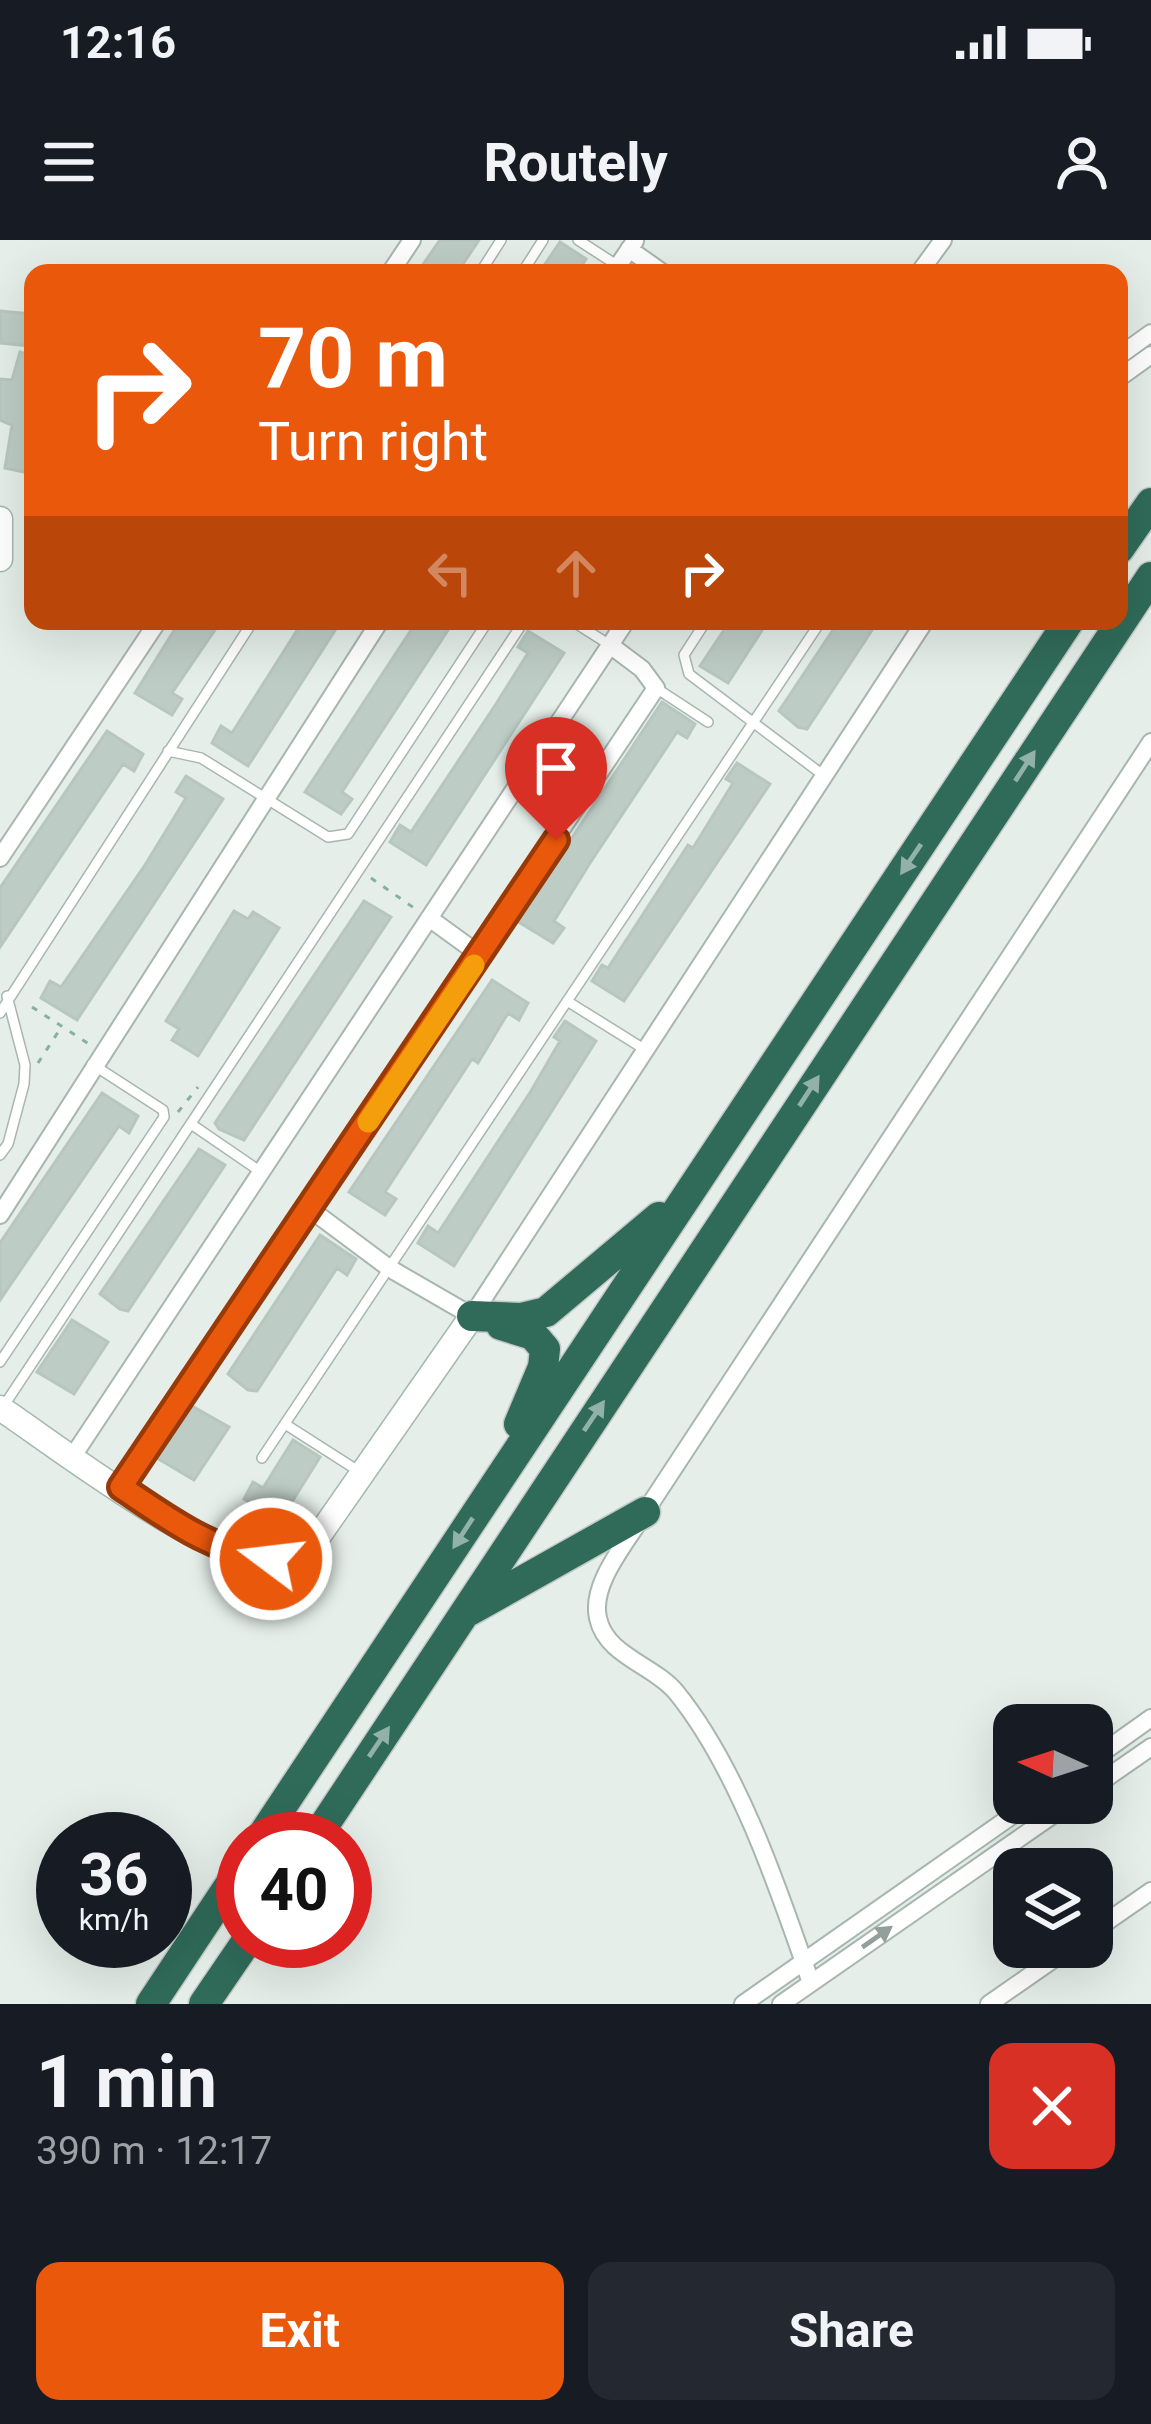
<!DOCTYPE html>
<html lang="en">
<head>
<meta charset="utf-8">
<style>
	body { margin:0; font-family:Roboto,sans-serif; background:#242831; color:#f1f3f6; height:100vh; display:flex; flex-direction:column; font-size:45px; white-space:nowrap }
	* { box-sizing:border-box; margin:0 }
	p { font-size:39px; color:#9ea1a6 }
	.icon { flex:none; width:66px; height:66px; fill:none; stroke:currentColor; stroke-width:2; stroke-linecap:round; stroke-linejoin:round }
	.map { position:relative; height:1764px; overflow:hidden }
	.sheet { display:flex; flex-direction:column; background:#171b24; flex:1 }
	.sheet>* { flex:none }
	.hud { position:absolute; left:24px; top:24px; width:1104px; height:366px; border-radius:24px; box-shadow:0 12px 48px #0002; background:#ea580c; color:#fff; overflow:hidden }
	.needle { width:78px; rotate:273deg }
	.buttons { position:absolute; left:993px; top:1464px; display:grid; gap:24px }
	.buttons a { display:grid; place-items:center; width:120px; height:120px; border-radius:24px; background:#171b24; box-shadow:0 12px 48px #0002; font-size:60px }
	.speed { position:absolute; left:36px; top:1572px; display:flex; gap:24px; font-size:60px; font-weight:700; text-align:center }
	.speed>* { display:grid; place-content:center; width:156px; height:156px; border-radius:50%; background:#171b24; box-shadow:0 12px 48px #0002; line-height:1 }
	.speed small { font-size:30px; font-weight:400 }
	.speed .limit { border:18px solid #d22; background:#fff; color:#111 }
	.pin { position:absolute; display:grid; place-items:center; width:102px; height:102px; color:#fff; margin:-123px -51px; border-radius:50% 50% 50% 0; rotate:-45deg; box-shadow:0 0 12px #0007 }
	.pin .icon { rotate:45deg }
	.me { position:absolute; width:132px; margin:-66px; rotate:285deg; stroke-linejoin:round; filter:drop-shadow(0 0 9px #0008) }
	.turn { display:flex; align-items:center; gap:42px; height:252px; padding:0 36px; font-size:54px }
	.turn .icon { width:156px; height:156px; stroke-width:2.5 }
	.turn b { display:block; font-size:84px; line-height:102px }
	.lanes { display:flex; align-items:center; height:114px; padding:0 36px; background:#0003; justify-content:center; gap:60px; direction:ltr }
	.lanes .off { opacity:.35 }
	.round { display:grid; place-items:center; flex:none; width:126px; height:126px; border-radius:24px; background:#242831 }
	.overview { display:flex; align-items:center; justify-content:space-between; height:204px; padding:0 36px }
	h1 { font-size:72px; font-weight:700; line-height:90px }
	.primary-button { display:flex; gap:24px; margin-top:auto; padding:24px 36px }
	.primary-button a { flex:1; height:138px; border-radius:24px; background:#ea580c; color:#fff; font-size:48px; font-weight:700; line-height:138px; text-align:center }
	.primary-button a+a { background:#242831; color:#f1f3f6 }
	.status { display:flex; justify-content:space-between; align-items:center; height:84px; padding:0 60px; background:#171b24; direction:ltr }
	.status svg { height:33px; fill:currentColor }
	header { display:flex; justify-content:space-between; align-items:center; height:156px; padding:0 36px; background:#171b24; font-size:54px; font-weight:700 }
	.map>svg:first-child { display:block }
	.building { fill:#bdccc4; stroke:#b7c7bf; stroke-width:3 }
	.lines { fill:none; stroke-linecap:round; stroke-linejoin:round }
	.lane-casing { stroke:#a7b6af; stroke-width:12 }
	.street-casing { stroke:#a7b6af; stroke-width:20 }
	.secondary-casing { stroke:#a3b9af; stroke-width:27 }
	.highway-casing { stroke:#c2c9c6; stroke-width:33 }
	.path { stroke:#86b19f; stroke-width:3; stroke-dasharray:6 9; stroke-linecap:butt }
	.lane { stroke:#fff; stroke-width:9 }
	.street { stroke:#fff; stroke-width:16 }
	.secondary { stroke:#fff; stroke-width:24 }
	.highway { stroke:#306b59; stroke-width:30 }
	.oneway { fill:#92b2a8 }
	.oneway2 { fill:#929f9a }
	.route-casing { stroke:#983908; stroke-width:30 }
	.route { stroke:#ea580c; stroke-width:21 }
	.slow { stroke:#f59e0b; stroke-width:21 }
</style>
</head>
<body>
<div class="status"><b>12:16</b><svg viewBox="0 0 49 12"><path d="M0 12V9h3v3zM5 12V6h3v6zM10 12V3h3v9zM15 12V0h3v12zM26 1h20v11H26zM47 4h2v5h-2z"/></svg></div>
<header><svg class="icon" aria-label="menu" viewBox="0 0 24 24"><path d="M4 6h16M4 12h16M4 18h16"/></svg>Routely<svg class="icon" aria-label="person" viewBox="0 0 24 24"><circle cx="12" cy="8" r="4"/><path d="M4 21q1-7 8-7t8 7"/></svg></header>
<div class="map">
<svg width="1151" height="1764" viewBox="0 0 1151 1764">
	<rect width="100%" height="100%" fill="#e5eee9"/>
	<path class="building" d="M440,0H479L457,33H417Z
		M560,2L586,19L577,33H539Z
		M0,71L33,74L31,106L1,103Z
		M20,112L33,116V234L5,228L12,185L0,180V139L12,140Z
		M180,381H221L172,453L182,459L172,475L135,453Z
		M303,381H341L248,526L212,503L221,486L232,493Z
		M417,381H454L342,552L352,559L341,574L305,552Z
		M730,381H768L728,443L700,426Z
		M839,381H878L807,489L798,487L779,471Z
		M528,391L564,413L426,625L390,602L400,585L411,592L496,464L528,413L518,407Z
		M662,462L695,484L687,498L677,492L590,623L554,681L564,688L553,703L517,681Z
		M107,491L143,514L134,531L123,524L0,707V648Z
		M737,523L770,544L624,761L592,741L602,725L608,728L688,605L693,608L733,543L726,539Z
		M186,536L223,559L77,780L41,758L50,741L61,747L145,625L186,558L176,552Z
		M364,661L391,677L244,900L219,889L215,883Z
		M234,671L248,679L253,672L279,688L198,816L172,800L179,789L166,781Z
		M492,740L528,763L519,780L508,773L478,823L472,819L385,952L396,959L385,975L349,952Z
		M565,781L596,801L454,1026L418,1003L428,986L438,993L531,851L560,801L554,797Z
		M102,853L138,876L129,893L119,886L0,1060V1003Z
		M199,909L225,925L128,1071L120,1069L100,1054Z
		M320,995L356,1019L347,1035L337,1028L257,1151L248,1150L228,1134Z
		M72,1080L108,1102L74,1154L37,1132Z
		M192,1166L229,1187L194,1240L157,1218Z
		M293,1200L320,1217L280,1281L244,1259L253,1242L263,1248Z"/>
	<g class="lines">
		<g class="lane-casing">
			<path id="lane" d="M578,0L629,33
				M480,33L501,0
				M522,33L543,0
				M572,381L610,405
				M706,381L684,415L689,434L823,535
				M656,448L708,482
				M168,511L201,518L328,597L348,594L488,381
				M567,761L644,809
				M0,773L253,381
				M191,884L261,932
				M0,915L8,904L24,844L25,825L7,756
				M0,1122L164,877L163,870L92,824
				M3,1167L524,381
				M285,1184L360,1232
				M262,1218L821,381"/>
		</g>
		<g class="street-casing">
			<path id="street" d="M629,9L663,33
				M390,33L412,0
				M613,33L635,1
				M919,33L943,0
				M1119,116L1151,93
				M1119,138L1151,115
				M0,618L158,381
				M429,678L480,715
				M310,969L389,1028L472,1076L925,381
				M0,975L380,381
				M73,1216L626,381
				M121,1247L656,448L642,429L610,405
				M1092,1520L1151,1478
				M1092,1548L1151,1507
				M1092,1692L1151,1651
				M811,1743C779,1650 738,1528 676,1452C654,1425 606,1416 598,1378C590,1343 628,1301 645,1272L1151,502
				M743,1764L1030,1563
				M781,1764L1070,1563
				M989,1764L1071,1707"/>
		</g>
		<g class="secondary-casing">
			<path id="secondary" d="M0,279V319
				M0,1168C57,1206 209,1324 272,1319C291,1318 305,1306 320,1294L472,1076"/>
		</g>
		<g class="highway-casing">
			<path id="highway" d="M1119,309L1151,263
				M472,1076L521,1078L546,1072L659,977
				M501,1085L533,1095L545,1109L543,1127L519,1184
				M469,1371L645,1272
				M260,1599L1069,381
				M315,1599L1151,337
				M151,1764L243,1625
				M204,1764L247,1701"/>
		</g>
		<path class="path" d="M371,638L417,670
			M32,767L89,804
			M38,823L62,786
			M178,872L198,847"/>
		<use href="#lane" class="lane"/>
		<use href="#street" class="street"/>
		<use href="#secondary" class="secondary"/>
		<use href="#highway" class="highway"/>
	</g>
	<defs><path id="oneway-solid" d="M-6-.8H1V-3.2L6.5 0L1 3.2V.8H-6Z" transform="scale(3)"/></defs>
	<g class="oneway">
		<use href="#oneway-solid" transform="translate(1025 526) rotate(-57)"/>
		<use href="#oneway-solid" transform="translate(911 619) rotate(124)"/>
		<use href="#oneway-solid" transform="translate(809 851) rotate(-57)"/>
		<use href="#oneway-solid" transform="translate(594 1176) rotate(-56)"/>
		<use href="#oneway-solid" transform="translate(463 1293) rotate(123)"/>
		<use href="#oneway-solid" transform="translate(379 1502) rotate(-56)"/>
	</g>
	<use class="oneway2" href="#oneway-solid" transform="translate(877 1697) rotate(-35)"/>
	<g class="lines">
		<g class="route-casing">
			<path id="route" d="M271,1319C212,1312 169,1279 121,1247L556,600"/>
		</g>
		<use href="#route" class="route"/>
		<path class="slow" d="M368,882L474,725"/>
	</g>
</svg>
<div class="buttons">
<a><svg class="needle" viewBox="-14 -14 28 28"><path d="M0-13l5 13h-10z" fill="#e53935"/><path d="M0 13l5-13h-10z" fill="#9ea1a6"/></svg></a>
<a><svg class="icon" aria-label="layers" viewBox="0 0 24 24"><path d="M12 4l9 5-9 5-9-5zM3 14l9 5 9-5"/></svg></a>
</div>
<div class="speed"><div>36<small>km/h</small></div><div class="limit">40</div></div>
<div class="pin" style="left:556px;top:600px;background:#d93025"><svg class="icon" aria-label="arrive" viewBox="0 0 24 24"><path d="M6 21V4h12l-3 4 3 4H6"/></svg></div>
<svg class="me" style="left:271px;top:1319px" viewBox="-20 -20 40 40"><circle r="17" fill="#ea580c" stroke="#fff" stroke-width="3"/><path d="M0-11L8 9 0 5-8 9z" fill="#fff"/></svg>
<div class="hud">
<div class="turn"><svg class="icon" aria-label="right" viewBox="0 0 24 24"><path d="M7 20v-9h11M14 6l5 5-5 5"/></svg><div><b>70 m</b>Turn right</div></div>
<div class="lanes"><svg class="icon off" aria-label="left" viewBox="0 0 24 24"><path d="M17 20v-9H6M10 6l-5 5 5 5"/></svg><svg class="icon off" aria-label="ahead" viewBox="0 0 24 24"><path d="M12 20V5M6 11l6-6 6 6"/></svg><svg class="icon" aria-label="right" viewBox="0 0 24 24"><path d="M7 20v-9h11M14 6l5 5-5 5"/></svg></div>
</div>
</div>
<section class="sheet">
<div class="overview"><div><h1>1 min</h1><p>390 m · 12:17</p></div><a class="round" style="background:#d93025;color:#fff"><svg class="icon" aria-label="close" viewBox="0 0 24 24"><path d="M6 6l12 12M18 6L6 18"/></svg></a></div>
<div class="primary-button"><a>Exit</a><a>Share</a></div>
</section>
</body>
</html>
